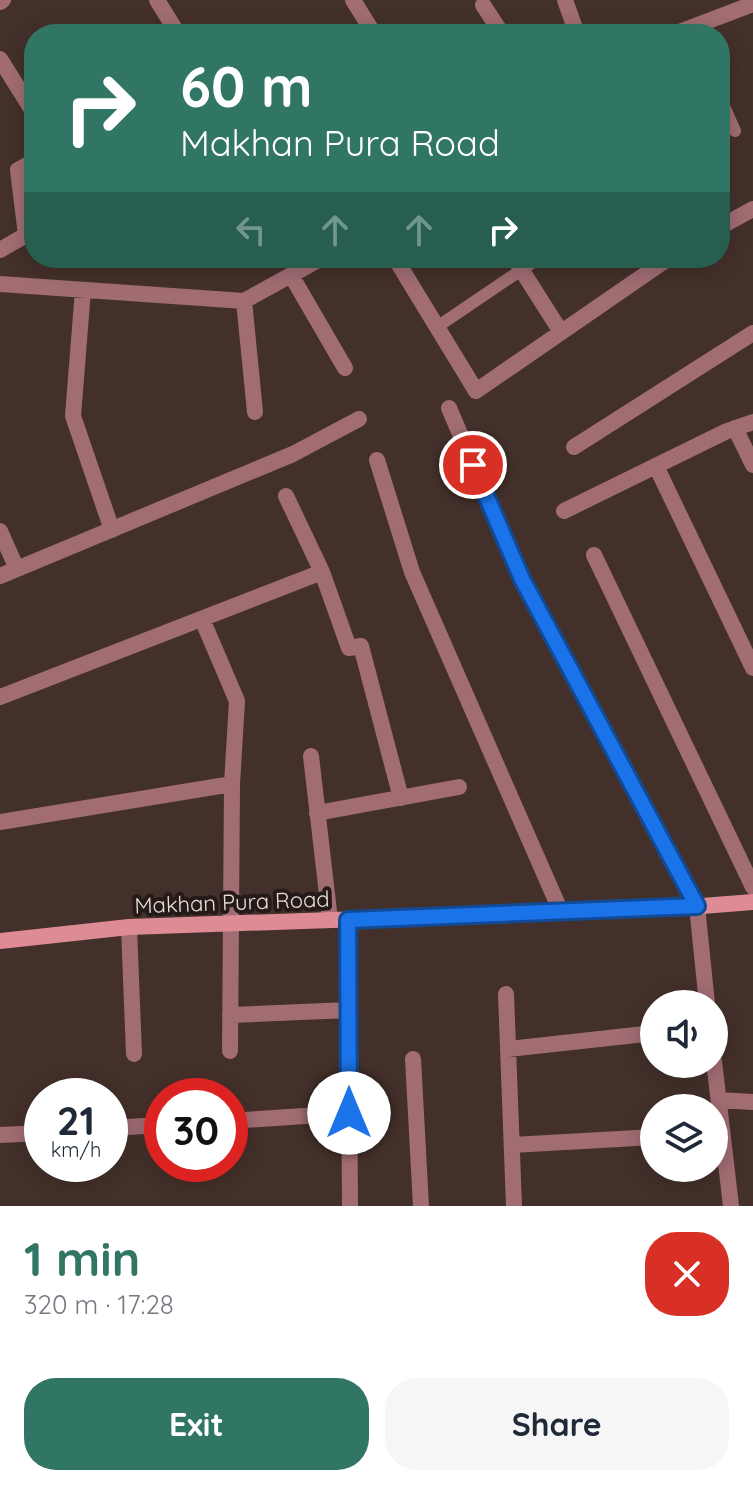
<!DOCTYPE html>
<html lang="en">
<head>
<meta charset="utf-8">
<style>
	body { margin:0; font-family:Quicksand,sans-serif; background:#f6f6f7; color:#1f2937; height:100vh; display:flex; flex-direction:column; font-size:30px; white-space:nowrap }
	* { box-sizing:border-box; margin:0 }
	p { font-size:26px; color:#747a83 }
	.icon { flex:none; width:44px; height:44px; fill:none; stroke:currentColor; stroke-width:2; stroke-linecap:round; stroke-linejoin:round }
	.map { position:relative; height:1206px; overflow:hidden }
	.drawer { display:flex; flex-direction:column; background:#fff; flex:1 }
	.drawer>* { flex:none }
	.banner { position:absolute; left:24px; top:24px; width:706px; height:244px; border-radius:32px; box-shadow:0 4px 20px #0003; background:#317665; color:#fff; overflow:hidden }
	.controls { position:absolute; left:640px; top:990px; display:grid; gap:16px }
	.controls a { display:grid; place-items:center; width:88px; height:88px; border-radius:50%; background:#fff; box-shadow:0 4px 20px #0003; font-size:40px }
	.speed { position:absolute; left:24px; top:1078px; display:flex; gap:16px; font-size:40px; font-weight:700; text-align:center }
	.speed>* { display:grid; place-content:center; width:104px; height:104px; border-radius:50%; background:#fff; box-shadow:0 4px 20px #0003; line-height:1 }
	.speed small { font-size:20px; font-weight:400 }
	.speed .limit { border:12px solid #d22; background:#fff; color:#111 }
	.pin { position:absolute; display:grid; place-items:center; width:68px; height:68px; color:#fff; margin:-34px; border:4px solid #fff; border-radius:50%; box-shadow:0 2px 8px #0007 }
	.me { position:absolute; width:88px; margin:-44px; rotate:0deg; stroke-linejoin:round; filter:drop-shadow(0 0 6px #0008) }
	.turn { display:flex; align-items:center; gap:28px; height:168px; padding:0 24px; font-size:36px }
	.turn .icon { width:104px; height:104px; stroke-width:2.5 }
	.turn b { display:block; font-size:56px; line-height:68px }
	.lanes { display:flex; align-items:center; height:76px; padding:0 24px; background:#0003; justify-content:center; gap:40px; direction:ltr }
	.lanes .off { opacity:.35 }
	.round { display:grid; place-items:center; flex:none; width:84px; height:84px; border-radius:32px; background:#f6f6f7 }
	.overview { display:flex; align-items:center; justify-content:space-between; height:136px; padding:0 24px }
	h1 { font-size:48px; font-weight:700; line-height:60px; color:#317665 }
	.button { display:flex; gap:16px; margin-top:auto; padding:16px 24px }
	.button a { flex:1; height:92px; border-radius:32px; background:#317665; color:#fff; font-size:32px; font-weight:700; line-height:92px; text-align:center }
	.button a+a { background:#f6f6f7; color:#1f2937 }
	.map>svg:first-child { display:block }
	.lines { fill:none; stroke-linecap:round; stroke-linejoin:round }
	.lane { stroke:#a16d73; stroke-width:12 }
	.street { stroke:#a16d73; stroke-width:16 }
	.secondary { stroke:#dd8b95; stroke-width:16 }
	.route-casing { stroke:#114b97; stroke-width:20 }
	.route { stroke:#1a73e8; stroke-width:14 }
	.labels { text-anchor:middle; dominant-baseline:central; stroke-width:8; stroke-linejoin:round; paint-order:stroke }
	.street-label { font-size:22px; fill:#e8dbd7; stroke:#241b18 }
</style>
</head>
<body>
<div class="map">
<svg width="753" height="1206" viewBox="0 0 753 1206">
	<rect width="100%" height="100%" fill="#44302a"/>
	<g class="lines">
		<path class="lane" d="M720,97L735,131
			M437,327L539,258"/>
		<path class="street" d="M157,0L178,34
			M353,0L374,34
			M565,0L577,34
			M0,2L3,0
			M483,5L502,34
			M674,34L753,4
			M0,59L34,113
			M720,227L753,209
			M0,250L26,235L18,170L34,161
			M395,258L476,391L669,258
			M514,258L561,332
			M291,275L345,368
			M0,284L244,301L255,412
			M83,290L73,416L112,530
			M244,301L322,258
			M449,408L522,579L697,906L707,1004
			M735,428L753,465
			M574,447L753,333
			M377,460L412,572L561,912
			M656,466L753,668
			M286,496L322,572L349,648L361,646L401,798
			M564,511L727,431L753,422
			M0,531L17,569
			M594,555L753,887
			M0,576L293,454L359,419
			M202,619L237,701L232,784L230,1051
			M0,697L322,572
			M311,756L330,920
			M317,813L459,787
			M0,822L232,784
			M348,920L350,1206
			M129,927L134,1054
			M506,994L514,1206
			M230,1015L349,1010
			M508,1049L654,1033
			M413,1059L421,1206
			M714,1061L731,1206
			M719,1100L753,1102
			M230,1121L349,1113
			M110,1128L162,1125
			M0,1135L42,1133
			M512,1145L654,1137"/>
		<path class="secondary" d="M0,941L129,927L677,908L753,902"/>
	</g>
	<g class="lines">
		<g class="route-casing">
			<path id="route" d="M349,1113L348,920L697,906L522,579L473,465"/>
		</g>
		<use href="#route" class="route"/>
	</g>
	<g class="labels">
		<g class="street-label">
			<text transform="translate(232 902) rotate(-2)">Makhan Pura Road</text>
		</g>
	</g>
</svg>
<div class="controls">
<a><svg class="icon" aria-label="sound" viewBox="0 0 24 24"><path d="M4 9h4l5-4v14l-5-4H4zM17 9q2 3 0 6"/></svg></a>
<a><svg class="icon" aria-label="layers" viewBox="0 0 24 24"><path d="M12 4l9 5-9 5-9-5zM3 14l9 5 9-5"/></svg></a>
</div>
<div class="speed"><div>21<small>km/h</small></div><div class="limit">30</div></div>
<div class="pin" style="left:473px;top:465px;background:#d93025"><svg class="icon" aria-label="arrive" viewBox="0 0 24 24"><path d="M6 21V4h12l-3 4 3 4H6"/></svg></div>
<svg class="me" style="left:349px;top:1113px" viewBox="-20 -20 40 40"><circle r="19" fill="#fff"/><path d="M0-13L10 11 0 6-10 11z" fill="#1a73e8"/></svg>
<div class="banner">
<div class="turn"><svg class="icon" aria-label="right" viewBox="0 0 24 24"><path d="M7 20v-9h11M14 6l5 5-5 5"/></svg><div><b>60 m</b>Makhan Pura Road</div></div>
<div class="lanes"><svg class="icon off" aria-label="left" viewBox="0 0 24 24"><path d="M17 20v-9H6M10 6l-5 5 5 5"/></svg><svg class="icon off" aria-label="ahead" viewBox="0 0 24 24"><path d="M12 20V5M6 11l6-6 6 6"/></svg><svg class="icon off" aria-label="ahead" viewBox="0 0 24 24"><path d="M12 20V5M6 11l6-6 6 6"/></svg><svg class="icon" aria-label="right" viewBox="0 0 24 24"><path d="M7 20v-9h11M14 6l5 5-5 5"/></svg></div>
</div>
</div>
<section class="drawer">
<div class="overview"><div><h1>1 min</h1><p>320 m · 17:28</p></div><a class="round" style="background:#d93025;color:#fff"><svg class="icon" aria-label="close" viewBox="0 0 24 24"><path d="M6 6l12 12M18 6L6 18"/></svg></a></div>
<div class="button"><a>Exit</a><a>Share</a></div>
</section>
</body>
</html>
